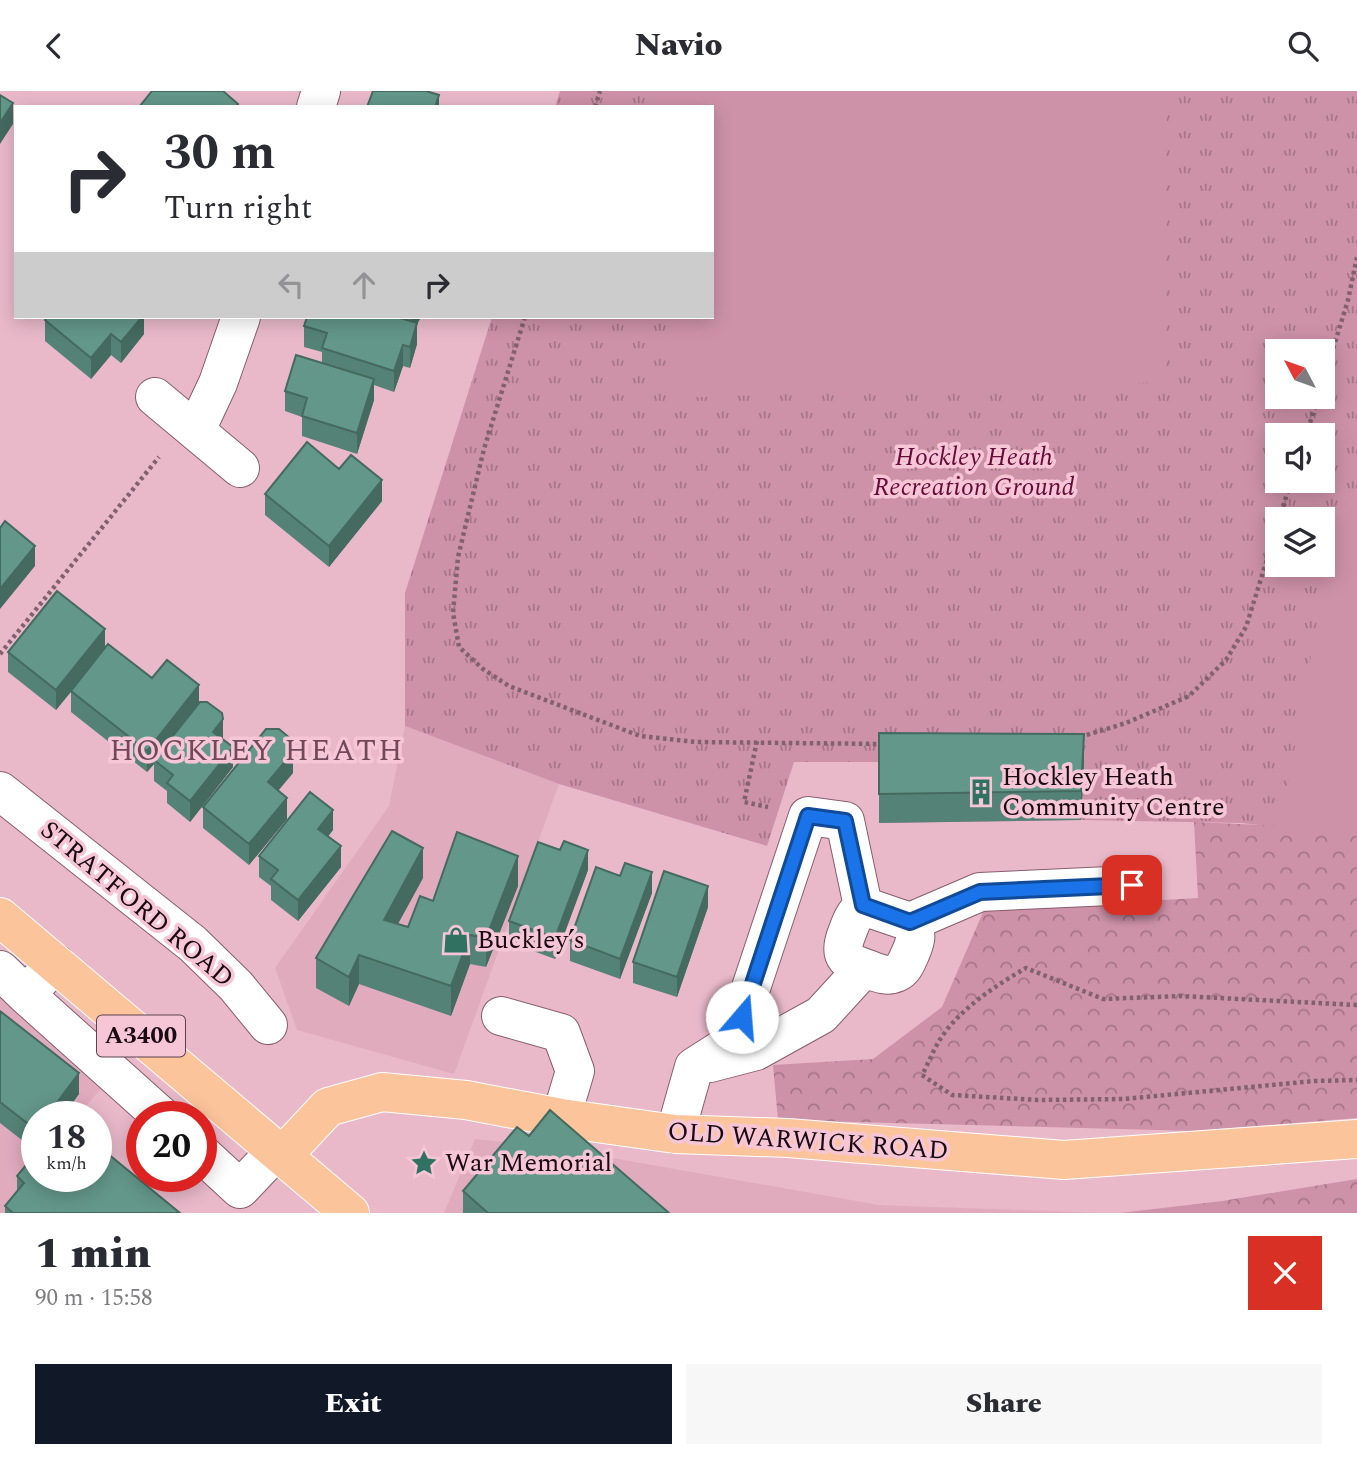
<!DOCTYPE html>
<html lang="en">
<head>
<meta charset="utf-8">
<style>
	body { margin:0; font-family:Spectral,serif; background:#f7f7f7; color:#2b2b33; height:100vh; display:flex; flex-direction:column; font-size:26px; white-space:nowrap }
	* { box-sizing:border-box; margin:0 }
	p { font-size:23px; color:#7c7c81 }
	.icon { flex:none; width:38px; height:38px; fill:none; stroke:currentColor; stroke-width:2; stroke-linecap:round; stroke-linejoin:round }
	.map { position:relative; height:1122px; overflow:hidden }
	.sheet { display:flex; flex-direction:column; background:#fff; flex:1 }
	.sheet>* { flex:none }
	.guide { position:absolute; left:14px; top:14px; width:700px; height:214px; border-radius:0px; box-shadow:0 4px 18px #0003; background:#fff; color:#2b2b33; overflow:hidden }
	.needle { width:46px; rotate:311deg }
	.controls { position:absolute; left:1265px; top:248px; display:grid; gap:14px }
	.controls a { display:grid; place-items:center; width:70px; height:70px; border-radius:0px; background:#fff; box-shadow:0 4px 18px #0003; font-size:35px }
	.speed { position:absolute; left:21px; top:1010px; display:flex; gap:14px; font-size:35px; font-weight:700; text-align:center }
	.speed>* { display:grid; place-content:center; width:91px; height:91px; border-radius:50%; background:#fff; box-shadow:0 4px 18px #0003; line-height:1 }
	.speed small { font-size:18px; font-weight:400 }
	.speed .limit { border:10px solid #d22; background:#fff; color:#111 }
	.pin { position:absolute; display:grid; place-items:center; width:60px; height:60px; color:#fff; margin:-30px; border-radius:14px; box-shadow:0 4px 10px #0006 }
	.me { position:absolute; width:77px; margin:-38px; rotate:18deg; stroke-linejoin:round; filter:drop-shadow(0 0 5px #0008) }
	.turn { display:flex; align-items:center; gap:24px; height:147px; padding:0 35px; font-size:32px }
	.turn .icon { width:91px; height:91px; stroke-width:2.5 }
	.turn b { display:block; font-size:49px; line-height:60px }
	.lanes { display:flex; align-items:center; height:66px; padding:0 35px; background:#0003; justify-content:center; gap:35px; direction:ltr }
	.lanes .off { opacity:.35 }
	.round { display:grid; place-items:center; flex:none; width:74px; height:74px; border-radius:0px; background:#f7f7f7 }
	.head { display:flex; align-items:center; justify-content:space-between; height:119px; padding:0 35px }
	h1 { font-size:42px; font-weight:800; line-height:52px }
	.primary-button { display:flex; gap:14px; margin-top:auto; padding:14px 35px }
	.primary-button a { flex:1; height:80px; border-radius:0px; background:#111827; color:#fff; font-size:28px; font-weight:800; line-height:80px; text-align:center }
	.primary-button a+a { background:#f7f7f7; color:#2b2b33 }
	header { display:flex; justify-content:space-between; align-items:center; height:91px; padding:0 35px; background:#fff; font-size:32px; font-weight:800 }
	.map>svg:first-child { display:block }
	.built { fill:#e1abbe }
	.grass { fill:url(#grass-tufts); fill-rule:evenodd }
	.forest { fill:url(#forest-crowns) }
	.pitch { fill:#ce92a8 }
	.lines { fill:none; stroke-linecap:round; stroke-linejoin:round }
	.minor-casing { stroke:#885e6e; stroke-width:40 }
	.major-casing { stroke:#fff; stroke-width:40 }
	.path { stroke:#81616d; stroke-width:4.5; stroke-dasharray:3.5 3.5; stroke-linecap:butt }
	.minor { stroke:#fff; stroke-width:38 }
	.major { stroke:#fcc49b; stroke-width:38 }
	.wall { fill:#558276 }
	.shaded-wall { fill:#456a60 }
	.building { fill:#639789; stroke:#456a60; stroke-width:2 }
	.route-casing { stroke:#114b97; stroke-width:18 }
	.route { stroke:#1a73e8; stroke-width:12 }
	.labels { text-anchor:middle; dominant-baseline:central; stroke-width:7; stroke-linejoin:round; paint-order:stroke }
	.shield { fill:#f6c6d7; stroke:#5c424c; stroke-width:2 }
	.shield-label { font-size:24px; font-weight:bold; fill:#1a0a11 }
	.park-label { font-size:26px; font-style:italic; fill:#650c3a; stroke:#f6c6d7 }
	.poi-label { font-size:26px; fill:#1a0a11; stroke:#f6c6d7; text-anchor:start }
	.street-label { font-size:26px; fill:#1a0a11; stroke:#f6c6d7 }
	.quarter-label { font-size:30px; letter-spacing:2px; fill:#714958; stroke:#f6c6d7 }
</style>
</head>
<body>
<header><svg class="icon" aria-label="back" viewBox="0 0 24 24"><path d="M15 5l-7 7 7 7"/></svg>Navio<svg class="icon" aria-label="search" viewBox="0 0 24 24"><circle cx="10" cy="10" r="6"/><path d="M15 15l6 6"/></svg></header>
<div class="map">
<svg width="1357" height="1122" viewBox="0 0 1357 1122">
	<defs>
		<pattern id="grass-tufts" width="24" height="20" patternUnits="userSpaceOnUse" patternTransform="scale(1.75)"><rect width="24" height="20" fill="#ce92a8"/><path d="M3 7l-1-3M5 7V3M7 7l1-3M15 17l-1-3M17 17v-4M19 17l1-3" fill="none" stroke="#a67587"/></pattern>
		<pattern id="forest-crowns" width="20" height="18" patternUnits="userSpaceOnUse" patternTransform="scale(1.75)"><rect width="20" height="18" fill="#ce92a8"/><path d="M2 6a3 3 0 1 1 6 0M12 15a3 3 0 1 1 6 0" fill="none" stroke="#a67587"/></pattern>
	</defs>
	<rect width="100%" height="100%" fill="#e9b9ca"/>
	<path class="built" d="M405,635L559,693L454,983L297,939L275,877L389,715Z
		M0,899L102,996L78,1025L37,1026V1085H96L144,1122H0Z
		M475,1048L550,1056L879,1114L1104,1122H444Z"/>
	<path class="grass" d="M560,0H1357V745L1242,732L1081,729L879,732V671H794L767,755L559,693L405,635V502L492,226H712V16H555ZM1278,261H1323V306H1278ZM1278,345H1323V390H1278ZM1278,429H1323V474H1278Z"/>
	<path class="forest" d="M1194,731L1281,735L1357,745V1027L1194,1040L778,1029L773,974L873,968L942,916L984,819L1198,807Z
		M1357,1088V1122H1120L1222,1110Z"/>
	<path class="pitch" d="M658,0H1165L1166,291L672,307L668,226H712V16H658Z
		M1337,417L1357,420V745L1281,735Z"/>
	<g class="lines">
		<g class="minor-casing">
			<path id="minor" d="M316,16L321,0
				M155,306L240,377
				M196,339L218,292L241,226
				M0,700L193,853L236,895L268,934
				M863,815L910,831C918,842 916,849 911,861C907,869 905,878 896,882C887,886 878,882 870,879C847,871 837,867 847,842C851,831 854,823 863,815Z
				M910,831L980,801L1132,794
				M55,872L26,904L162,1026
				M0,879L26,904
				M501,925L561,942L575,980L561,1027
				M710,972L756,960L821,924L864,877
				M675,1043L694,976L733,951L808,725L845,730L863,815
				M201,1062L240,1098L277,1059"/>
		</g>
		<g class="major-casing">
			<path id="major" d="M0,826L350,1122
				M283,1064L328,1016L382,1001L466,1009L561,1027L675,1043L788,1047L1064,1069L1357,1048"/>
		</g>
		<path class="path" d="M595,16L600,0
			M525,226L484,358L458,466L453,522L459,556L483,578L509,595L640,645L696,651L884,653
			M1323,291L1348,209L1357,166
			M1306,345L1318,306
			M1279,429L1291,390
			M0,563L159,366
			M1080,646L1126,632L1189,605L1226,569L1246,536L1278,433
			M757,650L744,711L768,716
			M1357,914L1181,905L1103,908L1026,877C995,895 959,918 939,950C933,960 928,973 922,984L952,1004L1038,1009L1124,1008L1314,990L1357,989"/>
		<use href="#minor" class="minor"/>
		<use href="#major" class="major"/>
	</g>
	<path class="wall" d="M144,226V243L121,272L111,264L91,288L45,250V229Z
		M307,226H421L417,233V253L410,277L403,275L394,301L374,294V309L357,363L302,345V326L285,320V300L322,272V261L304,256V235Z
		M339,378L382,410L329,476L265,424V403Z
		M105,558L152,587L199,611L223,649L233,676L190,731L167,712V700L154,690V673L147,681L71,621V601L56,619L8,581V561Z
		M879,642L1084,672L1081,729L879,732Z
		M293,682L278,699L287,728L249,774L203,737V716Z
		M333,739L328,745L341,776L298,830L271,809V795L259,786V765Z
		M588,779L555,868L509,851V830Z
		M620,785L652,802L620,888L570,870V849Z
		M423,787L398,833L408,836L433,810L518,795L486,876L470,873L451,925L359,893L349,915L316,897V867Z
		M708,816L677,906L633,892V871Z
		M0,920L79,1003L62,1026H37L36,1060L0,1032Z
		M529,1045L669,1122H463V1100Z
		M17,1085L180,1122H5V1115L17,1101Z"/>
	<path class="shaded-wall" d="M439,4V16H435Z
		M13,12V33L0,53V32Z
		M142,226H144V243L121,272V251Z
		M411,226H421L417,233V253L410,277Z
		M111,243V264L91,288V267Z
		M403,254V275L394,301V280Z
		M374,288V309L357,363V342Z
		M382,389V410L329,476V455Z
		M35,455V475L0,518V498Z
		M105,538V558L56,619V599Z
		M199,594V615L154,669V673L147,681V660Z
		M223,628V649L213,641Z
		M1084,643V672L1081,729V700Z
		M233,656V676L190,731V710Z
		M293,661V682L268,712V691Z
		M287,707V728L249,774V753Z
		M333,719V739L318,758V738Z
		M341,755V776L298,830V809Z
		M423,757V787L384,858V829Z
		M588,759V779L555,868V847Z
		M518,765V795L486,876V847Z
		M652,781V802L620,888V868Z
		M708,795V816L677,906V886Z
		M470,844V873L451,925V895Z
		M359,864V893L349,915V886Z
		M79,982V1003L62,1026H46Z"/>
	<path class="building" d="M152,0H223L238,13L235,16H141L140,15Z
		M373,0H426L439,4L435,16H367Z
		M0,4L13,12L0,32Z
		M47,226H142L121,251L111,243L91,267L45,229Z
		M307,226H397L417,232L410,256L403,254L394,280L322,257L327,242L304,235Z
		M296,264L374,288L357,342L302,325L307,307L285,300Z
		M307,351L339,378L351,364L382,389L329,455L265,403Z
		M5,430L35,455L0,498V437Z
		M57,500L105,538L56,599L8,561Z
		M108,553L152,587L167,569L199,594L147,660L71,600Z
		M200,611H207L222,622L223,628L213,641L233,656L190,710L167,692L173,684L154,669Z
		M266,638H279L292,649L293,661L268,691L287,707L249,753L203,716Z
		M879,642L1084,643L1081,700L879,703Z
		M310,701L333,719L318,738L341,755L298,809L271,788L278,779L259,765Z
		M392,740L423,757L384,829L408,836L420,805L433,810L457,741L518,765L486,847L470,844L451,895L359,864L349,886L316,867Z
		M564,750L588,759L555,847L509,830L538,751L560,759Z
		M625,772L652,781L620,868L570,849L596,776L620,785Z
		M664,780L708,795L677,886L633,871Z
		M0,920L79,982L46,1026H37L36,1039L0,1011Z
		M550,1019L669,1122H488L463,1100L517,1036L529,1045Z
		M96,1053L180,1122H13L5,1115L24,1092L17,1085L37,1061V1085H96Z"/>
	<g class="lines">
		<g class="route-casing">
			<path id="route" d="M742,926L808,725L845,730L863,814L910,831L980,801L1132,794"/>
		</g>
		<use href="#route" class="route"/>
	</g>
	<defs>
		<g id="building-bare" transform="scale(2.1)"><path d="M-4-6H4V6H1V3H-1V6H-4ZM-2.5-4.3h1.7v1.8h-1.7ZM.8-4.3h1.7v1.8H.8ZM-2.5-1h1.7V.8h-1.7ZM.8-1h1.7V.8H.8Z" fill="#307262" stroke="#f6c6d7" stroke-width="2.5" paint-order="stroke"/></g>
		<g id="shop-bare" transform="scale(2.1)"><path d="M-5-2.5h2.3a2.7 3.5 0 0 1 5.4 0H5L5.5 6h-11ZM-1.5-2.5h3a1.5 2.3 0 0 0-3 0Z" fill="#307262" stroke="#f6c6d7" stroke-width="2.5" paint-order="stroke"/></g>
		<g id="sight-bare" transform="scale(2.1)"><path d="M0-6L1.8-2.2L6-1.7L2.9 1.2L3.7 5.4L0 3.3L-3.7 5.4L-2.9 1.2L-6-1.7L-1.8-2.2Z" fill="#307262" stroke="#f6c6d7" stroke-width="2.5" paint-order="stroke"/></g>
	</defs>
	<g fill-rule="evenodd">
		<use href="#building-bare" x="981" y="701"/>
		<use href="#shop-bare" x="456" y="849"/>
		<use href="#sight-bare" x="424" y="1072"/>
	</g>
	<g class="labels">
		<rect class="shield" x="97" y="924.5" width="88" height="41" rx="5"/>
		<g class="shield-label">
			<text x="141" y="945">A3400</text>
		</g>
		<g class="park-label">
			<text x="974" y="366">Hockley Heath<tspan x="974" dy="30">Recreation Ground</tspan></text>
		</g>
		<g class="poi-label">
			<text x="1002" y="686">Hockley Heath<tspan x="1002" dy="30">Community Centre</tspan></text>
			<text x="477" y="849">Buckley’s</text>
			<text x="445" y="1072">War Memorial</text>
		</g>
		<g class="street-label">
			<text transform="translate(137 813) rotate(40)">STRATFORD ROAD</text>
			<text transform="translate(808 1050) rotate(4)">OLD WARWICK ROAD</text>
		</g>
		<g class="quarter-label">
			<text x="257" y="660">HOCKLEY HEATH</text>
		</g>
	</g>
</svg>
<div class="controls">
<a><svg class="needle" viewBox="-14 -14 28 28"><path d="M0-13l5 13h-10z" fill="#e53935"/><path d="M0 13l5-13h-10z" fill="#7c7c81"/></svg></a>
<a><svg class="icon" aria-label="sound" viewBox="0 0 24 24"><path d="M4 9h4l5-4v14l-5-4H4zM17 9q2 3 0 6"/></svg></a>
<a><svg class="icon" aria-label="layers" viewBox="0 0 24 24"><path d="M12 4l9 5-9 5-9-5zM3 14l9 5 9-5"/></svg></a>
</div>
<div class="speed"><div>18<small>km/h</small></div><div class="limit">20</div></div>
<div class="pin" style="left:1132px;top:794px;background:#d93025"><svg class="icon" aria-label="arrive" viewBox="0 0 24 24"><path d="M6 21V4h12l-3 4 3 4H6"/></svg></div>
<svg class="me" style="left:742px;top:926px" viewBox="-20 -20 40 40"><circle r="19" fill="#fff"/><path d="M0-13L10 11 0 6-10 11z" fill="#1a73e8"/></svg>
<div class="guide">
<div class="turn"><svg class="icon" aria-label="right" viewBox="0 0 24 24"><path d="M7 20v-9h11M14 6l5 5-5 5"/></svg><div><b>30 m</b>Turn right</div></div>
<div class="lanes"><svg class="icon off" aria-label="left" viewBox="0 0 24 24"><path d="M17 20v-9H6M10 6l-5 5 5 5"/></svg><svg class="icon off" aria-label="ahead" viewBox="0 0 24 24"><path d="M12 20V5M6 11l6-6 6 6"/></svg><svg class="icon" aria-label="right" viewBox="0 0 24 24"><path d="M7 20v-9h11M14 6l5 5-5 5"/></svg></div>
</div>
</div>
<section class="sheet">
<div class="head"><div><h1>1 min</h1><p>90 m · 15:58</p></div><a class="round" style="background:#d93025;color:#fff"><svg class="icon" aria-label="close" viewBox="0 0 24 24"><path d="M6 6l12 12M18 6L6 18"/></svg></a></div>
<div class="primary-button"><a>Exit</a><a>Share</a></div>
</section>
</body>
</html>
